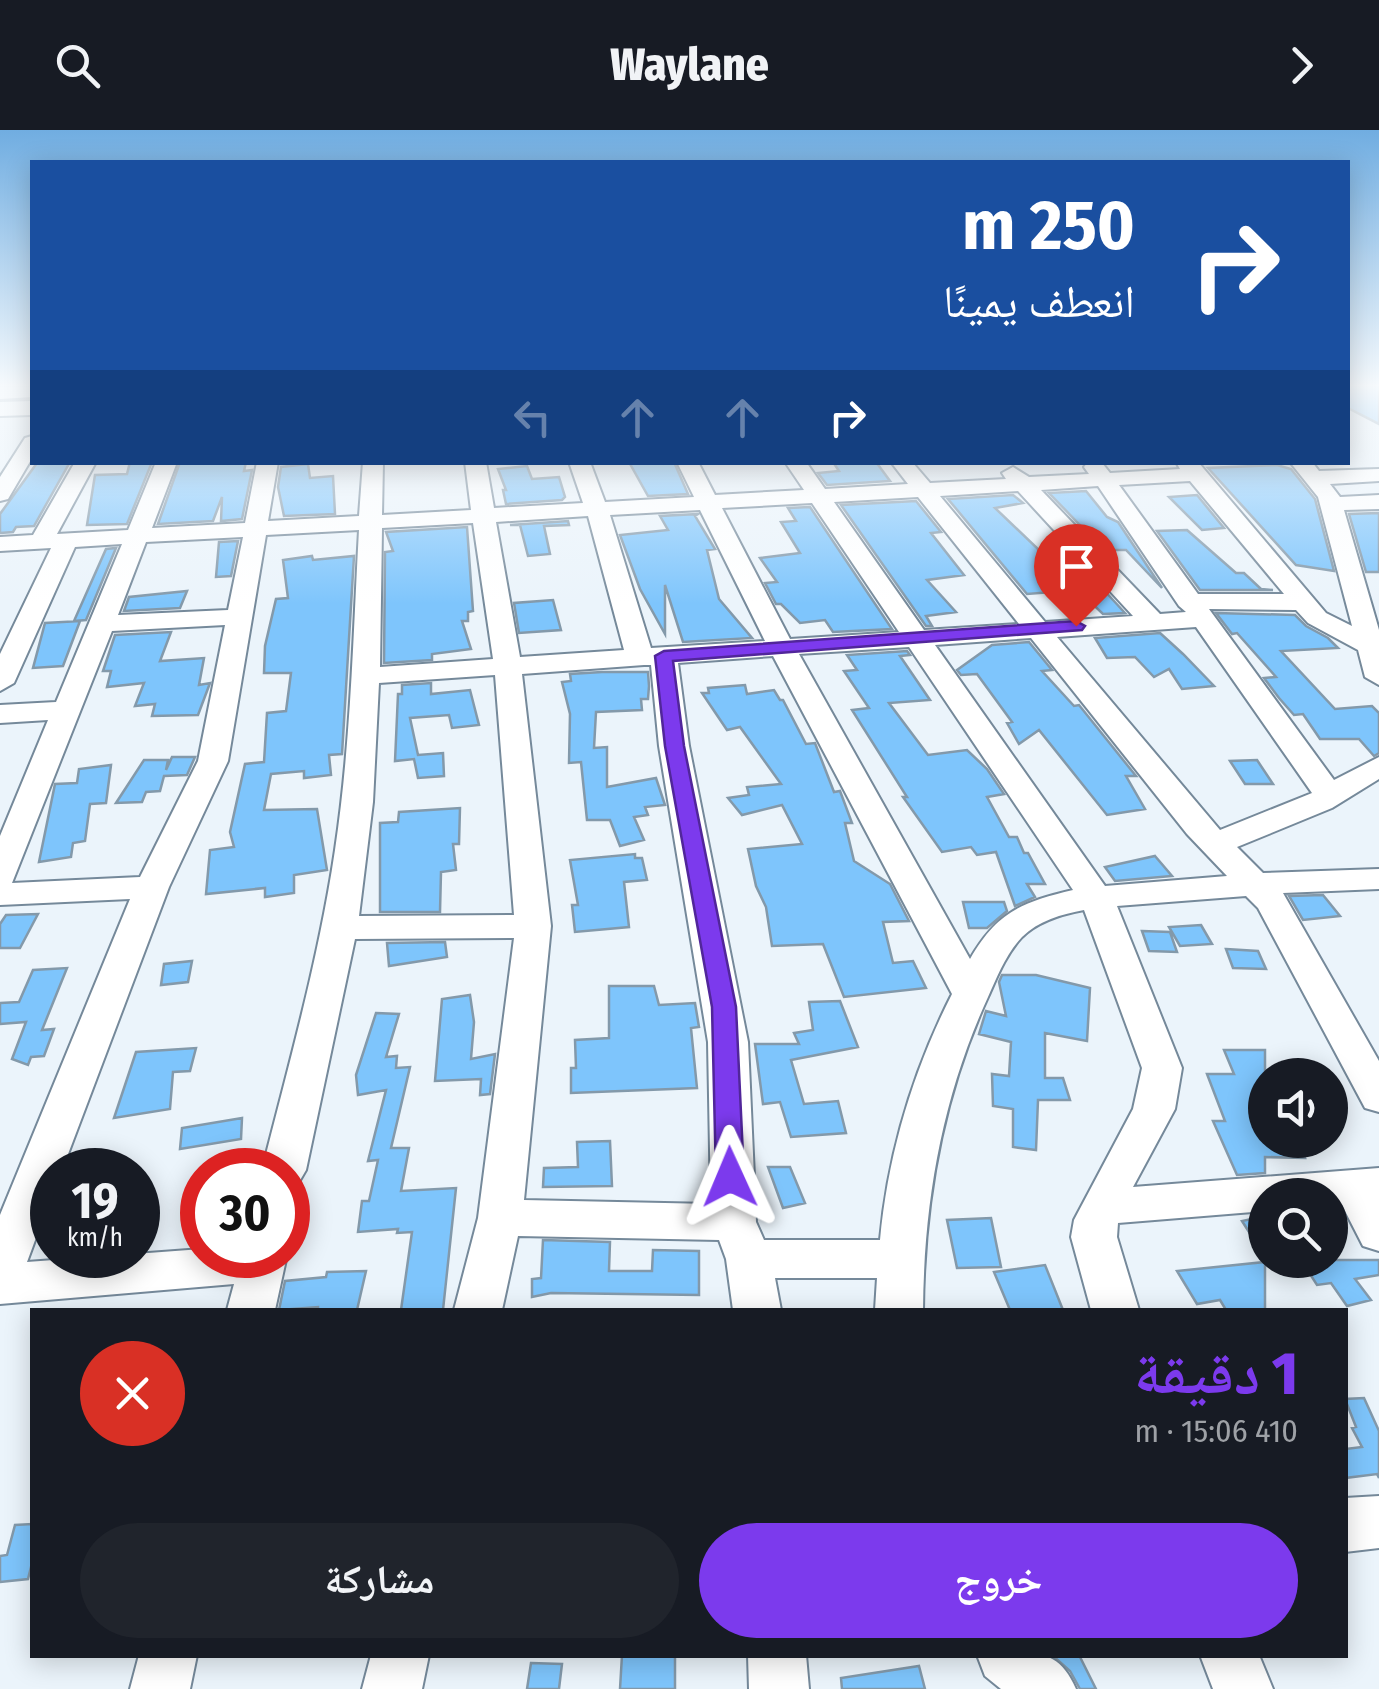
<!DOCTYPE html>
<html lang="ar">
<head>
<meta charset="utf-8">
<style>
	body { margin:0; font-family:"Fira Sans Condensed","Noto Naskh Arabic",sans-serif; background:#20242c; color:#f1f3f6; direction:rtl; height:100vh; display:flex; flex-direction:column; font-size:38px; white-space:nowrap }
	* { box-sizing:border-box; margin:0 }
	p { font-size:32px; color:#9ea1a6 }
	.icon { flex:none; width:55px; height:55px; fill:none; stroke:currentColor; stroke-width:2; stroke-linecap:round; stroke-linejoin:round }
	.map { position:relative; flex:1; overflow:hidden; direction:ltr }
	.details { position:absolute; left:30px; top:1178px; width:1318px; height:350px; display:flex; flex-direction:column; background:#171b24; border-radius:0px; box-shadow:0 5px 25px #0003; direction:rtl }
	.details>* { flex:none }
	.guide { position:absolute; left:30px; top:30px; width:1320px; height:305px; border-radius:0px; box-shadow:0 5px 25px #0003; direction:rtl; background:#1a4fa0; color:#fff; overflow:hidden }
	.fabs { position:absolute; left:1248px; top:928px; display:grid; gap:20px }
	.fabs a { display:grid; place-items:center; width:100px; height:100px; border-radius:50%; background:#171b24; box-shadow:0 5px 25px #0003; font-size:50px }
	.speed { position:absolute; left:30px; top:1018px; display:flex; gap:20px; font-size:50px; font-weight:700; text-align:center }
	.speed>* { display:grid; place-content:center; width:130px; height:130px; border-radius:50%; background:#171b24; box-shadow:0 5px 25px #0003; line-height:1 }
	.speed small { font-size:25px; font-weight:400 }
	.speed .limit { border:15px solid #d22; background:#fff; color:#111 }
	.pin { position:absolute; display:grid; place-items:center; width:85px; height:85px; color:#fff; margin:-102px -42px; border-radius:50% 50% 50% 0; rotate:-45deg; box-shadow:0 0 10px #0007 }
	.pin .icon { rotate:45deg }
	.me { position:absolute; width:110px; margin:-55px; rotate:359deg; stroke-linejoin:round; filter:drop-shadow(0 0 8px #0008) }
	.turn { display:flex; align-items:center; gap:35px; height:210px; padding:0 50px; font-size:45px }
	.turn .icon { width:130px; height:130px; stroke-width:2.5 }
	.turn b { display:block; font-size:70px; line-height:85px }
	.lanes { display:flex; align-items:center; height:95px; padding:0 50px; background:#0003; justify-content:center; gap:50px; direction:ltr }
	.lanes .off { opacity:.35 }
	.round { display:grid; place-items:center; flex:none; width:105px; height:105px; border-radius:52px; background:#20242c }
	.headline { display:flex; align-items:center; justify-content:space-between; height:170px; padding:0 50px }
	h1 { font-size:60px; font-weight:800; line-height:75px; color:#7c3aed }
	.action { display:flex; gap:20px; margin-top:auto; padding:20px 50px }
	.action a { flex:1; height:115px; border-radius:60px; background:#7c3aed; color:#fff; font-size:40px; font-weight:800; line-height:115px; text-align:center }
	.action a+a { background:#20242c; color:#f1f3f6 }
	header { display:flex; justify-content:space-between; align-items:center; height:130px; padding:0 50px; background:#171b24; font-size:45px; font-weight:800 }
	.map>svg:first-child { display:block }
	.building { fill:#7ec5fc; stroke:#8399aa; stroke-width:2.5 }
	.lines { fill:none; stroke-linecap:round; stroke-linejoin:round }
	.minor-casing { stroke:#75899a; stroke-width:4 }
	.major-casing { stroke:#75899a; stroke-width:4 }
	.minor { fill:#fff; fill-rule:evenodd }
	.major { fill:#fff; fill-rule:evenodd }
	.route { fill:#7c3aed; stroke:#51269a; stroke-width:2.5 }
</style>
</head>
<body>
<header><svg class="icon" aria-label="forward" viewBox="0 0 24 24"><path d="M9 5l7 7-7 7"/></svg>Waylane<svg class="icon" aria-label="search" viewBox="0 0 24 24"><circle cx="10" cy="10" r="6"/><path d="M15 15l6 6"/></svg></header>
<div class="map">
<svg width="1379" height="1559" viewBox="0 0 1379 1559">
	<rect width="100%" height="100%" fill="#ebf4fb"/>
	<path class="building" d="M1348,256H1379V294L1348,278Z
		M70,332L34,396L16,397L13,402L0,403V384L37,333Z
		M130,332H152L127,394L87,395L95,345L127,344Z
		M180,332H246L244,341L252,340L242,389L221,391L222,367L213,391L158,394Z
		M629,332H674L688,364L648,366Z
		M833,332H876L890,351L827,355L818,343L839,341Z
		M308,334L310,348L333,346L335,384L284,386L278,357L281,337Z
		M1277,335L1291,339L1315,369L1334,441L1296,435L1208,338Z
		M527,336L532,349L559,347L565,367L562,370L506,374L503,360H506L498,339Z
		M1086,361L1107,387L1118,392L1162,458L1126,420H1104L1049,363Z
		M1013,365L1023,373L995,378L1041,422L1066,419L1125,483L1103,484L1078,460L1027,464L948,369Z
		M1197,365L1224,398L1202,400L1169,367Z
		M916,371L941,402L931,403L964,445L927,450L956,482L926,486L932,496H926L841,375Z
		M810,377L892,499L833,502L825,490L800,493L781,474H776L765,453L777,452L760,428L800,423L781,392L796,391L788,378Z
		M1379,383V442H1366L1349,384Z
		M698,384L695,386L715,419L707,420L719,469L752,508L683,512L665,455V504L640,459L620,405L668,400L660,386Z
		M568,391L569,395L544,396L550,424L528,426L520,395H510Z
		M467,397L473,481L468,482V491H462L471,519L432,524V530L384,533L385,422L393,421L386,402Z
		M1187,400L1236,443H1244L1261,459L1273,460H1200L1157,401Z
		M238,411L231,446L216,447L219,412Z
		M116,418L86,490L74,491L106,419Z
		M312,426L313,430L354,426L342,624L329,625L331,645L304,648V641L271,644L264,680L317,679L327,740L294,745V763L265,767V758L206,764L210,720L234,717L230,702L245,634L264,632L267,583L286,581L291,543H264L265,516L276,469L288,468L283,430Z
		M187,461L180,478L124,481L129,467Z
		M553,470L561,500L519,503L514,473Z
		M1216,483L1295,485L1306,496L1328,508L1338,518L1281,521L1335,579L1372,576L1379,583V623L1374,626L1359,609H1320L1303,584L1294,585L1279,568L1264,548L1276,547L1237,503L1232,504Z
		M80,491L63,536L33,538L45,493Z
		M171,502L160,531L204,528L199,555L210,553L198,585L152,586L155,574L135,576L144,553L107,557L111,541H103L115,505Z
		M1160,503L1183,524L1214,556L1182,559L1169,539L1154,547L1135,527L1107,528L1095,508Z
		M1029,512L1052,540L1042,541L1074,576L1079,575L1136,646H1126L1145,679L1107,685L1039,600L1019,614L1007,593L1012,592L977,544L961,545L957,540L992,515Z
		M907,521L910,525L900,526L930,570L889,573L928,625L967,620L987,639L1004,664L987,667L1009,707H1017L1024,723H1028L1045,754H1027L1035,767L1015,776L996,722L977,725L971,717L942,722L903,667H907L852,580L869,578L844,541L857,540L847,525Z
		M602,542H648L649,556L648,569H641L642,580L596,582L594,618L607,617V657L656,648L665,675L645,677L648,685L634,687L644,710L620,716L610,690H587L581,632L569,633L570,584L562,552L571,551L570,544Z
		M431,553V564L470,560L479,595L452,598L449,585L410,588L418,625L443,623L444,646L418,648L414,629L395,631L398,564H402V555Z
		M745,555L747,564L774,560L780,570H783L806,614L815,613L834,662L840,661L852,693H845L854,731L890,754L909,791L883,792L893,833L913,831L926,858L844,867L823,814L772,816L766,777L756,756L748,719L802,714L782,675L742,685L728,668L749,665L747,657L781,654L740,597L727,600L702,563H709L708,558Z
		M172,627H195L187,645L164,646L160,661L146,662L142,672L116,673L144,630H168L166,640Z
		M1257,630L1273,654H1245L1230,631Z
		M111,635L106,673L90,674L85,711L73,713L71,727L39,732L55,654L77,653L79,639Z
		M460,678L459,714H453L456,740L441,742L440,782H380V693L398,692L399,682Z
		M635,724V728H642L647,750L624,752L629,797L575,802L572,775H578L570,730Z
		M1155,726L1172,746L1115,751L1105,737Z
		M1323,765L1340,786L1303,790L1289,766Z
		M963,772H1004L1007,781L987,798H969Z
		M38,784L20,818H0V794L6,785Z
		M1201,795L1212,814L1180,816L1169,797Z
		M1142,801L1170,802L1177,822L1149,821Z
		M445,812L447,827L389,836L387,813Z
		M1226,819L1258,821L1266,839L1233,838Z
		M192,831L188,852L161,855L164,834Z
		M67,838L42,900L54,899L44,926L31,927L28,935L12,929L26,892L0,894V873L19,872L33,840Z
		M1002,845H1036L1090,858L1087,911L1045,903V948H1063L1070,970H1038L1036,1020L1013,1017V979L993,976L992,944L1009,946L1011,912L979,904L986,881L1006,886L999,852Z
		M609,856H654L659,875L695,873L699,897L691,898L697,958L571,963V938H576L575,910L609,908Z
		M470,865L474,892L471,929L495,924L490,964L480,965L481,949L435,951L442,869Z
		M840,871L858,917L791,930L804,974L838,971L846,1003L791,1007L780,972L763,974L755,914H799L794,903L813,900L809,872Z
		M376,883L399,884L386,927L397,926L396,938L410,937L391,1018H409L401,1061L456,1058L443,1180H401L412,1102L397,1103L398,1099L358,1102L362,1071H369L378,1030L368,1031L386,960L358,965L356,945Z
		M196,918L190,941L173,942L170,979L114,988L136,922Z
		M1224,920H1265V1010H1298L1305,1028L1265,1027V1043L1237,1045L1213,991H1225L1207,944H1234Z
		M242,988L241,1009L180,1019L182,998Z
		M610,1011L612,1056L543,1057L544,1038L578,1037L577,1012Z
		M768,1037H790L805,1073L783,1078Z
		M1265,1086V1127L1242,1091Z
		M991,1088L1001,1137L957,1138L947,1090Z
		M543,1110L610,1112L609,1141H652L653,1120L699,1121V1165L551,1163L532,1167V1149L541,1148Z
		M1301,1130H1379V1145L1355,1149L1371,1170L1347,1176L1331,1153L1317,1155Z
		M1265,1132V1180H1226L1220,1170L1197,1174L1177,1141Z
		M1045,1135L1063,1180H1010L994,1142Z
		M366,1141L357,1180H318V1177L279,1180L285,1151L326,1147L327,1142Z
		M1364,1268L1379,1301V1348L1377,1344L1345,1348V1319L1362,1317L1352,1298L1356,1297L1345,1269Z
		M32,1394V1433L28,1449L0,1452V1426L7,1425L15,1395Z
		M622,1525H675V1559H620Z
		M1052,1525H1079L1096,1559H1080L1070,1541Z
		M531,1533L562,1534L559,1559H527Z
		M919,1536L925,1559H842L841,1548Z"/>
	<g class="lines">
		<g class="minor-casing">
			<path id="minor" d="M0,257H32V267L0,269Z
				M32,306V328L8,369L0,371V347L25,308Z
				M75,332H96L57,404L128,400L156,332H177L152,398L245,393L257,332H278L268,391L359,386L363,332H383L382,385L471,380L465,332H486L494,378L583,373L569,332H590L605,372L694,367L677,332H698L715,365L804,360L785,332H806L825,359L908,354L891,332H912L930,353L1006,349L1002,343L1013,337L1029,347L1089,344L1084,337L1088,332L1102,333L1110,343L1180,339L1176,332H1198L1326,483L1352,496L1318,367L1290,332H1312L1319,341L1379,339V351L1330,354L1340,367L1379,365V379L1344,380L1379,500V555L1365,547L1358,520L1308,493L1296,480L1209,479L1334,650L1379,627V649L1332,678L1237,717L1263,743L1379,739V759L1283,763L1379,931V982L1365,978L1258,778L1246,766L1117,776L1182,938L1175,979L1133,1057L1379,1038V1121L1363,1116L1342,1075L1330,1076V1065H1265V1081L1118,1093L1117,1107L1139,1180H1091L1071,1107L1074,1090L1133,979L1142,938L1084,780C1062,784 1038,791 1022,807C1006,824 997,847 988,867C942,967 924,1071 923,1180H875L877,1148H775L781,1180H733L726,1129L719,1110L518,1106L502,1180H454L478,1088L514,808L355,809L306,1040L299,1052L288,1056V1040H262C289,934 319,828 335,720C351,614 353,507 359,400L266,405L228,631L169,757L62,1040H52V1064L27,1132L202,1119V1125H287L275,1180H227L234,1154L0,1174V1085L130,769L0,775V706L48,590L0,593V575L56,572L122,414L75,417L14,553L0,561V524L51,418L0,421V407L33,405ZM1190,351L1284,464H1198L1119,355ZM1098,356L1179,476L1186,482L1160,484L1041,360ZM1018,361L1133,486L1045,492L940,366ZM918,367L1019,494L924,500L834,372ZM812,373L899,502L790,509L722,378ZM700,380L765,511L651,518L610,385ZM588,386L624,520L520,527L496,392ZM473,393L493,529L380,537L382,398ZM243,407L228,480L118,485L146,412ZM225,495L198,631L140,747L12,753L112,501ZM1196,497L1312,663L1220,700L1057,507ZM1031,508L1187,704L1227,746L1105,756L935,515ZM909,517L1073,760C1022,772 997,782 970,829L799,524ZM773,526L952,864C913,941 888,1024 880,1110H764L756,1092L748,912L689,616L678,533ZM644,535H651L659,616L708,912L711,1074L524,1070L551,796L522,544ZM495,545L514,785L359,786L373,672L379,553Z
				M1379,1366V1418L1345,1422V1368Z
				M139,1525H197L190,1559H130Z
				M371,1525H429L422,1559H362Z
				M748,1525H806L809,1559H749Z
				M977,1525C1023,1525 1055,1510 1076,1559H1001L985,1546Z
				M1200,1525H1259L1273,1559H1213Z"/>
		</g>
		<g class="major-casing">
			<path id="major" d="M32,271V285L0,286V272Z"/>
		</g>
		<use href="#minor" class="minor"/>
		<use href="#major" class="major"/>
	</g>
	<linearGradient id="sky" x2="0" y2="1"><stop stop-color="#70ade1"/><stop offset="0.54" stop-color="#f6fafd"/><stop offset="1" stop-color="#f6fafd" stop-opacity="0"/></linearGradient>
	<rect width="1379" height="474" fill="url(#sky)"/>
	<path class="route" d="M1076,491L1085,496L1082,500L673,531L684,616L736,877L744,1047L740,1055L730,1058L720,1055L716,1047L712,877L665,616L655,526L664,521Z"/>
</svg>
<div class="fabs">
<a><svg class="icon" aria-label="sound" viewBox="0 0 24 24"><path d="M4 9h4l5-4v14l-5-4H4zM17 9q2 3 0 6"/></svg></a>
<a><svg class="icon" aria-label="search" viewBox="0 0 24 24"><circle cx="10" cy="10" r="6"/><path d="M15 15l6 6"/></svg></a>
</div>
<div class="speed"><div>19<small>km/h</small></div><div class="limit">30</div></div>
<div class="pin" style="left:1076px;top:496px;background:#d93025"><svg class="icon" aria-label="arrive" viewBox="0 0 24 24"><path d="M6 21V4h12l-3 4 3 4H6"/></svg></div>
<svg class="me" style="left:730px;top:1047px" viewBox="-20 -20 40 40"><path d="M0-17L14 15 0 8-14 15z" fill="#7c3aed" stroke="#fff" stroke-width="4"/></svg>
<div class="guide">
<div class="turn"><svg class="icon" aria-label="right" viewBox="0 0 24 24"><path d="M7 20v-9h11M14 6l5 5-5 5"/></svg><div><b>250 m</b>انعطف يمينًا</div></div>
<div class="lanes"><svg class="icon off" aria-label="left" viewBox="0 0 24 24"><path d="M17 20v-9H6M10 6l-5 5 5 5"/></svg><svg class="icon off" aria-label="ahead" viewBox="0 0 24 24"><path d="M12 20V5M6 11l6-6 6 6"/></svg><svg class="icon off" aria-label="ahead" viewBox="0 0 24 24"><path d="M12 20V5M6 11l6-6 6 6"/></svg><svg class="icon" aria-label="right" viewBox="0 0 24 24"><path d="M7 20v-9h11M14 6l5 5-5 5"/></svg></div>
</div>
<section class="details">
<div class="headline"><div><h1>1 دقيقة</h1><p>410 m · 15:06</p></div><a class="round" style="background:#d93025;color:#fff"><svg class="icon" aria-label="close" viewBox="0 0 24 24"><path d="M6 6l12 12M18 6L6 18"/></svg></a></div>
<div class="action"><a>خروج</a><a>مشاركة</a></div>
</section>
</div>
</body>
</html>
